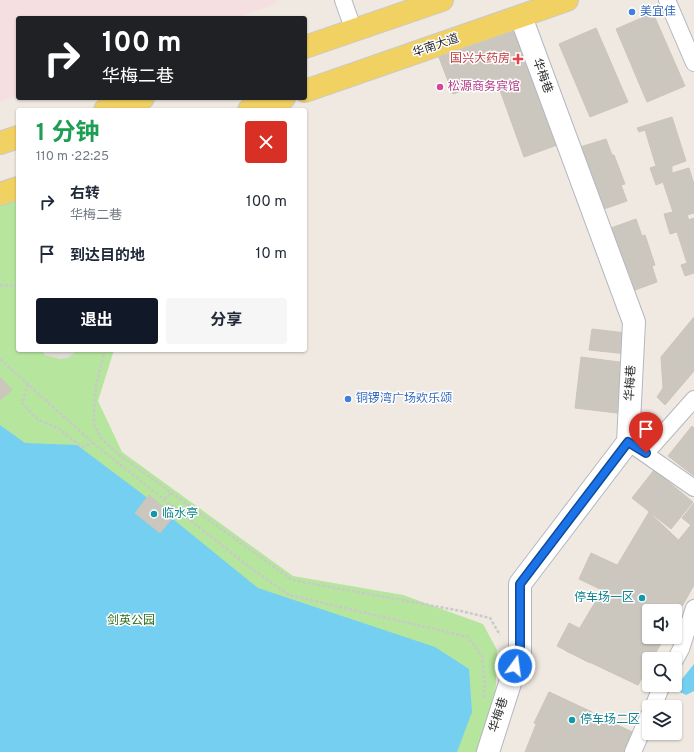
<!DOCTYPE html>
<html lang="zh">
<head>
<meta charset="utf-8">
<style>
	body { margin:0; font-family:Overpass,"Noto Sans SC",sans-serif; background:#f6f6f7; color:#1f2937; height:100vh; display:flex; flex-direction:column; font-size:15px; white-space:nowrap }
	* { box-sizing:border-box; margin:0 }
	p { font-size:13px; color:#747a83 }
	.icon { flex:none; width:22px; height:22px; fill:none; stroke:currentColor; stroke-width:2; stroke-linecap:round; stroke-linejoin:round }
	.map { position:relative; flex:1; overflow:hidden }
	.details { position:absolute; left:16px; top:108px; width:291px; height:244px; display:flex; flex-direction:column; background:#fff; border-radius:4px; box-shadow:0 1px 3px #0004 }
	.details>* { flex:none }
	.top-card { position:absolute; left:16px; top:16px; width:291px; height:84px; border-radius:4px; box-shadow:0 1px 3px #0004; background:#202124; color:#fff; overflow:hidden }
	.controls { position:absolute; left:642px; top:604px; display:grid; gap:8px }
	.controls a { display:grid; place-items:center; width:40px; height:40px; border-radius:4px; background:#fff; box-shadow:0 1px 3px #0004; font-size:20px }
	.pin { position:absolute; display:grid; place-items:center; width:34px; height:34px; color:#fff; margin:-41px -17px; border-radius:50% 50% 50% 0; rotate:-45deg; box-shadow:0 0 4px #0007 }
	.pin .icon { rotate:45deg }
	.me { position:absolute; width:44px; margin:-22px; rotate:14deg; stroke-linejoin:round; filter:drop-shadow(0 0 3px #0008) }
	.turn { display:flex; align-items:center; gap:14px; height:84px; padding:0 20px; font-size:18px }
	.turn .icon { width:52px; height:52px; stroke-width:2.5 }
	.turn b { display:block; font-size:28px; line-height:34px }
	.round { display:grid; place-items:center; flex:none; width:42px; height:42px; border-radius:4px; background:#f6f6f7 }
	.headline { display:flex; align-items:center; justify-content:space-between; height:68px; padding:0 20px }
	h1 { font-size:24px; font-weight:700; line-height:30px; color:#1e9e55 }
	.action { display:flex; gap:8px; margin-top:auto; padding:8px 20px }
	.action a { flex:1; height:46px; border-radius:4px; background:#111827; color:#fff; font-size:16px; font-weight:700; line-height:46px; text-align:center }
	.action a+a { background:#f6f6f7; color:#1f2937 }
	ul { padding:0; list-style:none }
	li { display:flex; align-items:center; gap:12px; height:52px; padding:0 20px }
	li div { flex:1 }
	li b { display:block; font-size:15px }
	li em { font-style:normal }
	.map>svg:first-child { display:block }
	.medical { fill:#f5dfe0 }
	.green { fill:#b6e59e }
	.plaza { fill:#dfdcd8 }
	.water { fill:#75cff0 }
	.building { fill:#cbc7bf; stroke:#cbc5ba }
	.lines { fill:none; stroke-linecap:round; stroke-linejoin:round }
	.street-casing { stroke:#b4b7c1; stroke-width:18 }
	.secondary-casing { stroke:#b4b7c1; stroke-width:24 }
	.primary-casing { stroke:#c9c9c9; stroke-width:24 }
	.path { stroke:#c9c9c9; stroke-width:2.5; stroke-dasharray:3 2; stroke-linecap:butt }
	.street { stroke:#fff; stroke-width:16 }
	.secondary { stroke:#fff; stroke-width:22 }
	.primary { stroke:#f2d163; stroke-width:22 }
	.route-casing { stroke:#114b97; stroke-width:10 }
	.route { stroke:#1a73e8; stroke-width:7 }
	.shop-dot { fill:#3f7fe0; stroke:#fff; stroke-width:1.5 }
	.health-dot { fill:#e0444e; stroke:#fff; stroke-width:1.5 }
	.hotel-dot { fill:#d1479c; stroke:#fff; stroke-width:1.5 }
	.culture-dot { fill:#0f9aa8; stroke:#fff; stroke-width:1.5 }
	.labels { text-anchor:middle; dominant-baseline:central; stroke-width:3; stroke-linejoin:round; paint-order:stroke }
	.shop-label { font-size:12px; fill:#366cbe; stroke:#fff; text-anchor:start }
	.street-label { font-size:12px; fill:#2e2e2e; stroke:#fff }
	.health-label { font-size:12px; fill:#be3a42; stroke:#fff; text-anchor:end }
	.hotel-label { font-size:12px; fill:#b23c85; stroke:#fff; text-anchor:start }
	.culture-label { font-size:12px; fill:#0d838f; stroke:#fff; text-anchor:start }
	.park-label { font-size:12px; fill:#2c6e1b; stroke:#fff }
</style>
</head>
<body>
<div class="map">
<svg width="694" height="752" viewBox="0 0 694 752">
	<rect width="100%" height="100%" fill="#efe9e1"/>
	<path class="medical" d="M0,0H278L277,3L237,18H18V96L0,102Z"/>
	<path class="green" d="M18,199V350H114L98,401L122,452L293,576L403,595L483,624L497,650L495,709L479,752H0V206Z"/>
	<path class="plaza" d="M41,350H78L68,358L60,359L45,355Z"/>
	<path class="water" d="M0,425L25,443L77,445L141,493L258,588L435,647L469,669L472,712L457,752H0Z
		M694,664V691L686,695L674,689Z"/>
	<path class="building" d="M653,13L685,86L647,102L616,29Z
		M518,27L560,144L524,157L496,79L453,94L438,55Z
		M596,28L628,102L590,117L559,44Z
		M672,117L686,161L672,166V173L689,168L694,184V213L687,215L689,220L694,218V273L685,276L681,265L687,263L677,232L670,234L664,214L673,212L663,182L656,185L650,168L656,166L645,130L639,132L637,128Z
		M606,139L612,155H614L625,184L621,185L627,201L604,209L598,192L592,194L580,147Z
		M636,219L642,236L645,235L655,265L652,266L657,282L635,290L629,272L623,274L611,228Z
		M694,317V371L665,405L657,397L663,388L661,357Z
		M592,329L635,334L625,414L575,408L581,357L627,363L628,354L589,350Z
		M0,377L12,390L0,400Z
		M692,426L694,428V476L668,456Z
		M654,470L693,502L671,529L632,498Z
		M149,495L174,516L160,533L135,513Z
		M694,503V556L677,542L691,525L682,518Z
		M649,512L694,555V585L675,619V611H649V637H665L652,659H649V665L638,685L566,651Z
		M591,553L643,577L631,604L579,579Z
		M569,623L602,640L590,663L557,646Z
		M623,633L655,649L649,659L638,685L605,669Z
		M549,692L592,712L578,743L534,723Z
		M549,692L632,732L624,752H525Z
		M596,715L632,732L625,745L631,748L629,752H595L582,745Z"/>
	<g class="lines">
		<g class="street-casing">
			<path id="street" d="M343,0L354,31
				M667,0L694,63
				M628,442L694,488
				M646,453L694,399
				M675,660L681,649L694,608
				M653,707L662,685
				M633,752L649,715"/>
		</g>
		<g class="secondary-casing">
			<path id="secondary" d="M488,752L520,652V584L628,442L634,322L521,17"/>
		</g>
		<g class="primary-casing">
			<path id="primary" d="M305,47L442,0
				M305,91L567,0
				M105,110L143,98
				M249,110L284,98
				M0,143L18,137
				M0,194L18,188"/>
		</g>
		<path class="path" d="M0,285L18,286
			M105,350L96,385L94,413V424L101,438L118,454L292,580L461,611L490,618L500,635
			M0,359L93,443L248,566L289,595L468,637L482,656L485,686L483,698
			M28,384L22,403L37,419L59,429L82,447L93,443
			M165,499L171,493"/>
		<use href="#street" class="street"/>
		<use href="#secondary" class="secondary"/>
		<use href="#primary" class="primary"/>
	</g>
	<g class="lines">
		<g class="route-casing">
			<path id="route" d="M515,666L520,652V584L628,442L646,453"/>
		</g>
		<use href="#route" class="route"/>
	</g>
	<g class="shop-dot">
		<circle cx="632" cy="12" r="4"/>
		<circle cx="348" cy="399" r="4"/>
	</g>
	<path class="health-dot" d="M516 53h4v4h4v4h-4v4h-4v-4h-4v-4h4z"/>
	<circle class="hotel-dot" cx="440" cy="87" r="4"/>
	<g class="culture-dot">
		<circle cx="154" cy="514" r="4"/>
		<circle cx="642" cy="598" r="4"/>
		<circle cx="572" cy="720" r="4"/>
	</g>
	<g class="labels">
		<g class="shop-label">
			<text x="640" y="12">美宜佳</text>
			<text x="356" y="399">铜锣湾广场·欢乐颂</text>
		</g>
		<g class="street-label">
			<text transform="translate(436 46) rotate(-19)">华南大道</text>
			<text transform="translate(542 76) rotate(70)">华梅巷</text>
			<text transform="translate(631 383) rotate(-87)">华梅巷</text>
			<text transform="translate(499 715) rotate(-72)">华梅巷</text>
		</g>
		<g class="health-label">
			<text x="510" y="59">国兴大药房</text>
		</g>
		<g class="hotel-label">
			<text x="448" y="87">松源商务宾馆</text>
		</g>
		<g class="culture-label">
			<text x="162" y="514">临水亭</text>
			<text x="634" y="598" text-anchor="end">停车场一区</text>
			<text x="580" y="720">停车场二区</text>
		</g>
		<g class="park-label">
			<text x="131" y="621">剑英公园</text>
		</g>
	</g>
</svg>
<div class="controls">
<a><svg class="icon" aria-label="sound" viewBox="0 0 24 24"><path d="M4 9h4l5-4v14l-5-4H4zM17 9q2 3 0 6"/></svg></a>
<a><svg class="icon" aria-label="search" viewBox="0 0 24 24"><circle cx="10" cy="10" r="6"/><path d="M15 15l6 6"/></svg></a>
<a><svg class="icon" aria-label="layers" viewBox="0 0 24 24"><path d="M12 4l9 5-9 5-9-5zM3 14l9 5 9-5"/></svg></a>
</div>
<div class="pin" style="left:646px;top:453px;background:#d93025"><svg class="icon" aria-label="arrive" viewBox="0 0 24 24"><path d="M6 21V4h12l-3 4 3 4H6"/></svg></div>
<svg class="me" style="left:515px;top:666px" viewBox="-20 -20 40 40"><circle r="17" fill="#1a73e8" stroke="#fff" stroke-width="3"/><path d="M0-11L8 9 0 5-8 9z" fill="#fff"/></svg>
<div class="top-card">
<div class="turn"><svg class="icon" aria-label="right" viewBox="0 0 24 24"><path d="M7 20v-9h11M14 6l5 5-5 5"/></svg><div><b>100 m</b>华梅二巷</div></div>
</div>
<section class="details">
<div class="headline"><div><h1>1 分钟</h1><p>110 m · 22:25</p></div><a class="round" style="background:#d93025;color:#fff"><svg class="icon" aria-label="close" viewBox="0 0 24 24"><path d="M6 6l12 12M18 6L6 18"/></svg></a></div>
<ul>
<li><svg class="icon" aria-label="right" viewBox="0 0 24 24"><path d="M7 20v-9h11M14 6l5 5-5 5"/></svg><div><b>右转</b><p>华梅二巷</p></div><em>100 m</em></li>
<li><svg class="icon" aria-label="arrive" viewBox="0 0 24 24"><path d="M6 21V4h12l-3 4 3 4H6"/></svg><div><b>到达目的地</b></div><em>10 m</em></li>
</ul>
<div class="action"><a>退出</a><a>分享</a></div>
</section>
</div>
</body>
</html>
